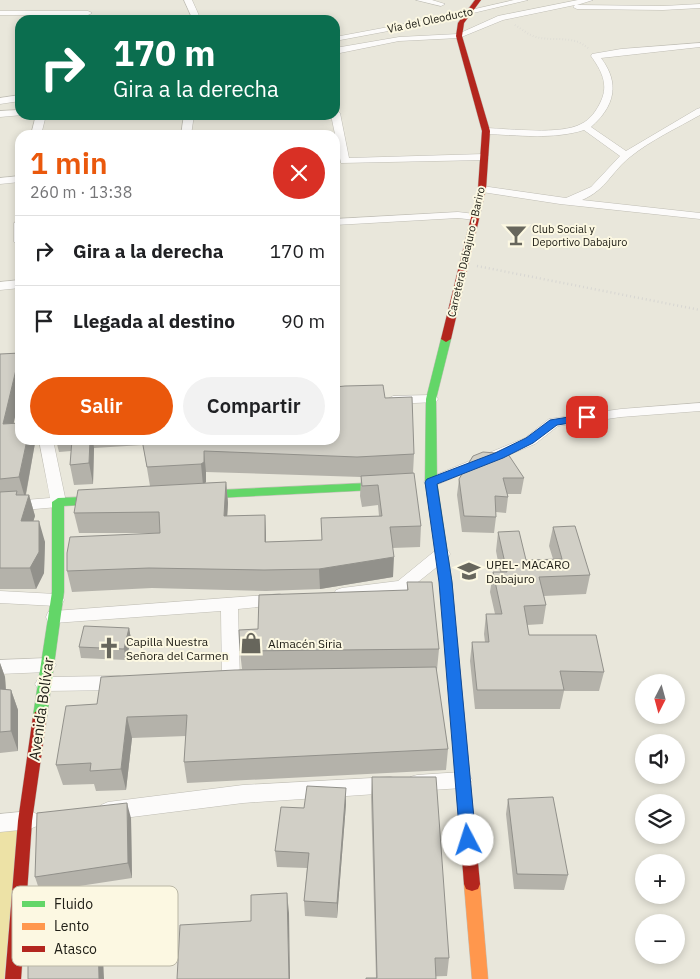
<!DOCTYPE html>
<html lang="es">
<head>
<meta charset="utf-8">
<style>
	body { margin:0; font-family:"IBM Plex Sans",sans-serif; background:#f2f2f2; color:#202124; height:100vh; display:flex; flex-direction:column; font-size:19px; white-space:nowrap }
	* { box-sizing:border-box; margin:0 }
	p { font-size:16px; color:#757577 }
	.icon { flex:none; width:28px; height:28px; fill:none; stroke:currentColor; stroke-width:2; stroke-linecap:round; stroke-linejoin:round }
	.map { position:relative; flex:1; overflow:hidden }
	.side { position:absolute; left:15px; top:130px; width:325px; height:315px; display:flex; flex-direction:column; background:#fff; border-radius:15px; box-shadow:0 2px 8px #0003 }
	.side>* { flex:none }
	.guide { position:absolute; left:15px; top:15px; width:325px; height:105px; border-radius:15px; box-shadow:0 2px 8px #0003; background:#0b6e4f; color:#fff; overflow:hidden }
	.needle { width:32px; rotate:186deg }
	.buttons { position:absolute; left:635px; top:674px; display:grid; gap:10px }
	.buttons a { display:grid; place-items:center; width:50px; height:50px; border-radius:50%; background:#fff; box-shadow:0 2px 8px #0003; font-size:25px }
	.pin { position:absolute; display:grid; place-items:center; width:42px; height:42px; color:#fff; margin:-21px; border-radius:10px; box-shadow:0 2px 8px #0006 }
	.me { position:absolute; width:55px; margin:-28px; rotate:355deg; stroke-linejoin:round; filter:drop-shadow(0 0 4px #0008) }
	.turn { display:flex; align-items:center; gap:18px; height:105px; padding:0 15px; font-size:22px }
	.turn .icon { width:65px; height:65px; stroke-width:2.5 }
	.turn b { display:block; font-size:35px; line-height:42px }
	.round { display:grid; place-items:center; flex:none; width:52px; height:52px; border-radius:26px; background:#f2f2f2 }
	.overview { display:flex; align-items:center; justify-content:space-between; height:85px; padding:0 15px }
	h1 { font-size:30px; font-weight:600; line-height:38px; color:#ea580c }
	.cta { display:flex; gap:10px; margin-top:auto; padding:10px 15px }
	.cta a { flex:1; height:58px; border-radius:30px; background:#ea580c; color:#fff; font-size:20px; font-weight:600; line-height:58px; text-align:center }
	.cta a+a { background:#f2f2f2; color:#202124 }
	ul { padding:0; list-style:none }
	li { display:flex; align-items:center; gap:15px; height:70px; padding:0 15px; border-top:1px solid #e0e0e0 }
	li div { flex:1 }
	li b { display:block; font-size:19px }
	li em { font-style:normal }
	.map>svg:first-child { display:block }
	.green { fill:#ede2a6 }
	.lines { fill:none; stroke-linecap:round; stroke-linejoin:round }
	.street-casing { stroke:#bfbdb4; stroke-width:1 }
	.fast-casing { stroke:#bfbdb4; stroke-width:1 }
	.slow-casing { stroke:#bfbdb4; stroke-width:1 }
	.jam-casing { stroke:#bfbdb4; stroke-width:1 }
	.path-far1 { stroke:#d7d6d2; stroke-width:2; stroke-dasharray:0.5 2.5; stroke-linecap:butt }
	.path { stroke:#d7d6d2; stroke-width:2.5; stroke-dasharray:1 3; stroke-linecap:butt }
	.street { fill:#fcfbfa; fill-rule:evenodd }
	.fast { fill:#63d668; fill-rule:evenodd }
	.slow { fill:#ff974d; fill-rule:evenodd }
	.jam { fill:#b3261e; fill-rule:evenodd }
	.wall { fill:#b4b2aa; fill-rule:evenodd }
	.shaded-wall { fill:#92918b }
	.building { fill:#d1cfc6; stroke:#92918b }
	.route { fill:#1a73e8; stroke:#114b97 }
	.labels { text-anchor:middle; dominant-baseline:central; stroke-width:4; stroke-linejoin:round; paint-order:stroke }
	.far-street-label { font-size:11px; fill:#212018; stroke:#fcf8e2 }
	.far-poi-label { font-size:11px; fill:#212018; stroke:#fcf8e2; text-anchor:start }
	.poi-label { font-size:12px; fill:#212018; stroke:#fcf8e2; text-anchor:start }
	.near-street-label { font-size:15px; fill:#212018; stroke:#fcf8e2 }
	.key { fill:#fcf8e2; stroke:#bab7a5; stroke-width:1 }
	.key-label { font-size:14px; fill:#212018 }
</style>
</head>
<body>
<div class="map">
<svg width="700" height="979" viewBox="0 0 700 979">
	<rect width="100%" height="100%" fill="#e9e7db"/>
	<path class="green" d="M18,825L4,979H0V827Z"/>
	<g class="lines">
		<g class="street-casing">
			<path id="street" d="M184,0H192L201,20H193Z
				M416,0H432L445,4L441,6Z
				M514,0H528L431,23L335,41V37L431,19Z
				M578,0H593L577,5L663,6L700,4V8L663,10L577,9L573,7L575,5L503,20L459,38L399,41L335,54V48L399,37L458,34L498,16Z
				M0,11H88L92,13L88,15H0Z
				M700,43V47L601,58C620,83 615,106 591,127L626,151L697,109L700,108V115C677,128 651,140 630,157C612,171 606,190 582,200L700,213V219L560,204L482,192L477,189L482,186L566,198L591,187L620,156L584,130C553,140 517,135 486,134L481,131L486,128C510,129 561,135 581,124C590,120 597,110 601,101C609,84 601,70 591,56L592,54L621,49Z
				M20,95V101L0,104V98Z
				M20,110V115H23L0,117V111Z
				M335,110L340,113L349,158L484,154L489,157L484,160L341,163L331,115H335Z
				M36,115H46L41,135H31Z
				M184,115H194L191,135H181Z
				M20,176V182L0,184V178Z
				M458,212L475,214L480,217L475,220L458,218L335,225V219Z
				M20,220V245L14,242V223Z
				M20,280V288L0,290V282Z
				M431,395L436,396L438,399L436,402L393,404L386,400L393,396Z
				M700,403V411L621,417L558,426L535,444L436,485H426L424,482L426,479L525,438L549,419L621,409Z
				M39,440H53L66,502L63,506L58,507L0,512V502L50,498Z
				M442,548L448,550L450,554L448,558L408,590L342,600L336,598L334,594L336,590L342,588L398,581L436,550Z
				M0,591L56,594L62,596L64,600L62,604L56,606L0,603Z
				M280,594L286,596L288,600L286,604L238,609L240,681L237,686L231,688L225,686L222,681L221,611L54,623L48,622L46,617L48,612L54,611Z
				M47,658L53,660L56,665L53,670L47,672L0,674V660Z
				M120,676L126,678L129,683L126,688L120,690L44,691L38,689L35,684L38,679L44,677Z
				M462,772L469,774L472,780L469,786L462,788L417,791L410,789L407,783L410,777L417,775Z
				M391,777L398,779L401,785L398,791L391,793L243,803L108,820L101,817L98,811L101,805L108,802L243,785Z
				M30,811L37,814L40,820L37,826L30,829L0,832V814Z"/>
		</g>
		<g class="fast-casing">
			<path id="fast" d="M446,336L451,339L436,399L437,482L452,582L455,620L453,623L449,625L445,623L443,620L440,582L425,482L426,399L441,339Z
				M390,482L396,486L394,489L197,499L191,495L197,491Z
				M106,496L112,500L110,503L64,506V592L47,716L45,720L40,722L35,720L33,716L52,592V502L58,498Z"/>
		</g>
		<g class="slow-casing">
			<path id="slow" d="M472,877L478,879L480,884L488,979H472L464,884L466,879Z"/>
		</g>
		<g class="jam-casing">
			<path id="jam" d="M475,0H481L464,23L462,36L490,131L486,189L451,339L446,342L441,339L478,189L482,131L456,36L458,23Z
				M449,615L453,617L455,620L480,884L478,889L472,891L466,889L464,884L443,620L445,617Z
				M40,710L45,712L47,716L32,821L21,979H5L18,821L33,716L35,712Z"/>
		</g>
		<path class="path-far1" d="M515,25C522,29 528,35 536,37C555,42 573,34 589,49"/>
		<path class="path" d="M477,266L700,310"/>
		<use href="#street" class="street"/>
		<use href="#fast" class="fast"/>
		<use href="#slow" class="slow"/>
		<use href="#jam" class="jam"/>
	</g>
	<path class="wall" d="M0,354L20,394L13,423L35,443L26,495H29L35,516L33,521L45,542L44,573L36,589H0Z
		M385,398L414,454L413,473L421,526L420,547L392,548L393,577L320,589L266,591L152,588L72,592L67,571L159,533H79L74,513L150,486L143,445L94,448L93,484L74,485L70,465L71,451L59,452L56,440H335ZM206,472L361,477L360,496L362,507L378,505L379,516L321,518L322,540L266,542L265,515L227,516L228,503L226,482L205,483L206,482Z
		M473,456L524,478L521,494H507L508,497L506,513L496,512V517L494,533L462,532L457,495L459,479Z
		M553,527L590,575L586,594L544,596L546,605L543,624L527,625L529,635L604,672L599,691H564L560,709H475L470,661L472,642H485L484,634L486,614H495L490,592L493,572H500L496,551L498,532L526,560L553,559L549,546Z
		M407,582L439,649L437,670H436L448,749L446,770L187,783L184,762L186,736L132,738L126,790L96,791L94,784L63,785L56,765L97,704L242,669L240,651L258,629L407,590Z
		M129,628L131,639L126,660L81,658L79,647Z
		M0,663L5,677L6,689L11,690L18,710V751L0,753Z
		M372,777L449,958L447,976L376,978L371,797Z
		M508,799L568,875L564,890L514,889L506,814Z
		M346,804L337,918L305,916L304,901L307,868L277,867L275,851L304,808Z
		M131,818L132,878L40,892L35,877Z"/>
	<path class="shaded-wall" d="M20,353V394L9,445L3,424Z
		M27,440H35V443L25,498L19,477Z
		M90,440H93L94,448L93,484L89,463Z
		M204,451L206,472V482L203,485L201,464Z
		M226,482L228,503L226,537L224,516Z
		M29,495L35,516L27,542L21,521Z
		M265,515L266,535V563L265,542Z
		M39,521L45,542L44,573L36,589L30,568Z
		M394,557L393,577L320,589L319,569Z
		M129,628L131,639L126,660L124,649Z
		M0,663L5,677L7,710L0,690Z
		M11,690L18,710V751L11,731Z
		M127,717L132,738L126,790L121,769Z
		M346,788V804L337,918V903Z
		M127,803L131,818L132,878L128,863Z
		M287,893L289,913L290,979H289Z
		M98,943L103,957L104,979H99Z"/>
	<path class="building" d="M20,353L3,424L20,423V440H27L19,477L0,479V354Z
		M383,385L385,398L412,397L414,454L357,457L204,451V462L201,464L147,467L142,440H335V387L345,386Z
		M72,440H90L89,463L70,465Z
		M483,452L508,454L524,478H503L508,497L495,496L496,517L464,516L459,479L473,456Z
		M414,473L421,526L390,527L394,557L319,569L264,570L149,568L67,571V553L70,537L160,533L159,512L74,513L78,490L226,482L224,516L265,515V542L322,540L321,518L382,516L378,485L362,486L361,476Z
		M17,491L16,495H29L21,521H39V552L30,568H0V492Z
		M575,526L590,575L539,577L546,605L524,606L529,635H596L604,672L560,671L564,690H477L472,642H489L486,614H502L493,572H507L498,532L519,531L526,560L562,559L553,527Z
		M407,582H432L439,649L240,651L239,630L258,629L259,595L408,590Z
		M84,626L129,628L124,649L79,647Z
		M436,667L448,749L184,762L187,715L127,717L121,769L90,771L91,763L56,765L66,706L97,704L101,677L235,670Z
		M0,689L11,690V731L0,732Z
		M372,777H436L449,958H435L436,979H366V978H377Z
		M307,786L346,788L337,903L304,901L309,853L275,851L281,807L304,808Z
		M553,797L568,875L517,874L508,799Z
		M127,803L128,863L35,877L37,813Z
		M287,893L289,979H177L180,925L251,921V895Z
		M98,943L99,979H28V955Z"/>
	<path class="route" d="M587,414L593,417L591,420L557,425L533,443L503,458L437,484L452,582L476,840L473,845L468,847L462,845L460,840L439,582L425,482L427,479L495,453L526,438L550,420Z"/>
	<defs>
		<g id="bar-bare" transform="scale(1.725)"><path d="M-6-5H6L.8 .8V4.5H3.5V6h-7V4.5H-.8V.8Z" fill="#67665c" stroke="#fcf8e2" stroke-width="2.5" paint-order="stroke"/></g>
		<g id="school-bare" transform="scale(1.725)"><path d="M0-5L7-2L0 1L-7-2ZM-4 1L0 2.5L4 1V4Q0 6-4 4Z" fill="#67665c" stroke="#fcf8e2" stroke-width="2.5" paint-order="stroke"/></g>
		<g id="shop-bare" transform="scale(1.725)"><path d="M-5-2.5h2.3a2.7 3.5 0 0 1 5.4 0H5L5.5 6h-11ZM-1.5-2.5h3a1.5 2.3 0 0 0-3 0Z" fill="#67665c" stroke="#fcf8e2" stroke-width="2.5" paint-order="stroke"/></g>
		<g id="church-bare" transform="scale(1.725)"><path d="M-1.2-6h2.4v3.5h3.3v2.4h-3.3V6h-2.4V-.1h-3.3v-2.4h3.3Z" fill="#67665c" stroke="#fcf8e2" stroke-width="2.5" paint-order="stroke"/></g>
	</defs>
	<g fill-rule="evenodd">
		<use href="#bar-bare" x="516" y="235"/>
		<use href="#school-bare" x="469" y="571"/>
		<use href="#shop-bare" x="251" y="643"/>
		<use href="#church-bare" x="109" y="648"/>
	</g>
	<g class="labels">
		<g class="far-street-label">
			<text transform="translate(430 20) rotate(-12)">Vía del Oleoducto</text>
			<text transform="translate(466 252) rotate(-77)">Carretera Dabajuro - Bariro</text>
		</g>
		<g class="far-poi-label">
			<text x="532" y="229">Club Social y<tspan x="532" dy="13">Deportivo Dabajuro</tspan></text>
		</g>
		<g class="poi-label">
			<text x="486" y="564">UPEL- MACARO<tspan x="486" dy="14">Dabajuro</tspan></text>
			<text x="126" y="641">Capilla Nuestra<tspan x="126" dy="14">Señora del Carmen</tspan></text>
			<text x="268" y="643">Almacén Siria</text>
		</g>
		<g class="near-street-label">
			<text transform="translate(41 709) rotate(-82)">Avenida Bolívar</text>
		</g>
	</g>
	<rect x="12" y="886" width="166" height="80" rx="8" class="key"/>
	<rect x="22" y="901" width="23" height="6" fill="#63d668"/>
	<rect x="22" y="923" width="23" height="7" fill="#ff974d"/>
	<rect x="22" y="946" width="23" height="6" fill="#b3261e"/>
	<g class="key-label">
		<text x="54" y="909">Fluido</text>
		<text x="54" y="931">Lento</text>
		<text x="54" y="954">Atasco</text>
	</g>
</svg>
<div class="buttons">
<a><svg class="needle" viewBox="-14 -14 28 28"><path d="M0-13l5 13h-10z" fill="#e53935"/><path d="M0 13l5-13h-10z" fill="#757577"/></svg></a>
<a><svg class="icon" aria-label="sound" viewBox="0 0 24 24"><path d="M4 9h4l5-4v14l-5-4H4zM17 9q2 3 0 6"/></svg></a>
<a><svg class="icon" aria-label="layers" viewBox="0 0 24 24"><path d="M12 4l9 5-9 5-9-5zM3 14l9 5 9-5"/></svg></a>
<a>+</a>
<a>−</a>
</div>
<div class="pin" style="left:587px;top:417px;background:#d93025"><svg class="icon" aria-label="arrive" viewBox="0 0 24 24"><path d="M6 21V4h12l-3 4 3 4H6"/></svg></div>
<svg class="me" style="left:468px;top:840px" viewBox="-20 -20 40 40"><circle r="19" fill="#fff"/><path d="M0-13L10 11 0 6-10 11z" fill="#1a73e8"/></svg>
<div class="guide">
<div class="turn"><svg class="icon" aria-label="right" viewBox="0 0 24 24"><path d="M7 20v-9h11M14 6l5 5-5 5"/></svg><div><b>170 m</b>Gira a la derecha</div></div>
</div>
<section class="side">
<div class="overview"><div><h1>1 min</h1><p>260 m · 13:38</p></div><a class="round" style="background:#d93025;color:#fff"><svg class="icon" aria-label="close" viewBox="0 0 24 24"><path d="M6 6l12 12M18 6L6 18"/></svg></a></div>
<ul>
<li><svg class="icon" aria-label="right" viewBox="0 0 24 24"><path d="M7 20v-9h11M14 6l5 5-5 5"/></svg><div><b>Gira a la derecha</b></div><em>170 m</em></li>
<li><svg class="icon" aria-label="arrive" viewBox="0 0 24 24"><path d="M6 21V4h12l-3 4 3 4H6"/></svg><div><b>Llegada al destino</b></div><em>90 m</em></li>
</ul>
<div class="cta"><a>Salir</a><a>Compartir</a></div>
</section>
</div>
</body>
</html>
